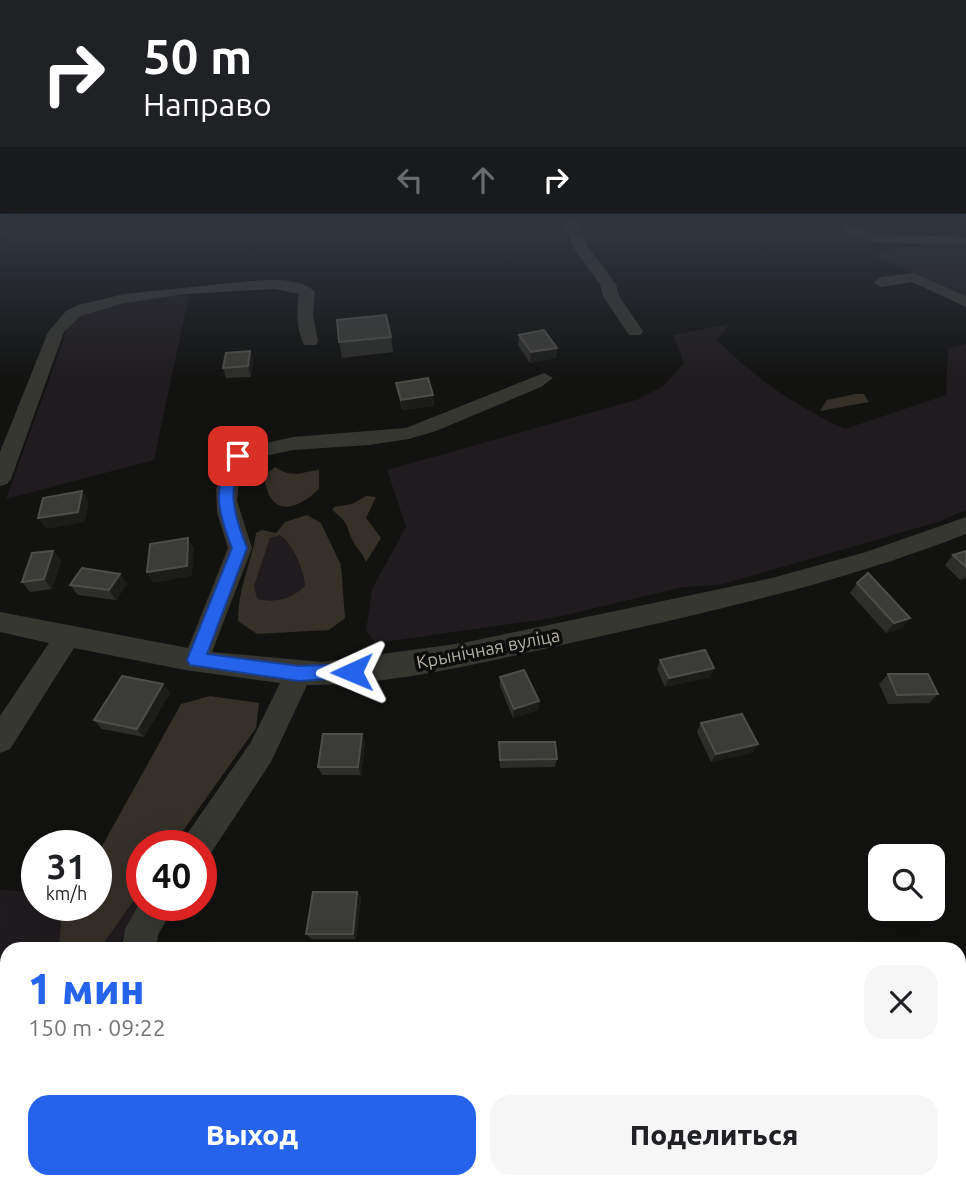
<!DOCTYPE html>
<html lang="ru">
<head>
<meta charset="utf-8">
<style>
	body { margin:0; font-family:Ubuntu,sans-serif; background:#f6f6f6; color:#202124; height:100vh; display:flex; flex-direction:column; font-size:26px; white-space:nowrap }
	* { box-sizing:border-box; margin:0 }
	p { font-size:23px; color:#757577 }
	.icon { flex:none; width:38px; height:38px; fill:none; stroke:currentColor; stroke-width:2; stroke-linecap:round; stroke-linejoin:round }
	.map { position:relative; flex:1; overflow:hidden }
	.panel { position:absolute; left:0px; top:942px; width:966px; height:247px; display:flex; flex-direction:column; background:#fff; border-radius:21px 21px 0 0; box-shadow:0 7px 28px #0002 }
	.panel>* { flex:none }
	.banner { position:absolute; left:0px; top:0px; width:966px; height:214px; box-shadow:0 7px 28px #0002; background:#202124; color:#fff; overflow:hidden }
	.controls { position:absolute; left:868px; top:844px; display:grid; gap:14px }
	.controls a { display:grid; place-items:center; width:77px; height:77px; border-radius:14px; background:#fff; box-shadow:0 7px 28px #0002; font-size:35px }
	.speed { position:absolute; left:21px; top:830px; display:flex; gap:14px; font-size:35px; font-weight:700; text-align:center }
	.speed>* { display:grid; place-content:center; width:91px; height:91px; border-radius:50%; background:#fff; box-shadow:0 7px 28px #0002; line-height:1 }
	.speed small { font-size:18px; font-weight:400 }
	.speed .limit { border:10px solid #d22; background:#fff; color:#111 }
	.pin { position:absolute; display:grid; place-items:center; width:60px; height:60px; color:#fff; margin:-30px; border-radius:14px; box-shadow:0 4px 10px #0006 }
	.me { position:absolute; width:77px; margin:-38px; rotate:269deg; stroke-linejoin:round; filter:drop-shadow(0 0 5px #0008) }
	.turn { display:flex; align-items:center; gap:24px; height:147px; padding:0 28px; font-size:32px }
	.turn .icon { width:91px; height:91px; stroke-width:2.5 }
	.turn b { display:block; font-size:49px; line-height:60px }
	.lanes { display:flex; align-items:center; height:66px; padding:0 28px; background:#0003; justify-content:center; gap:35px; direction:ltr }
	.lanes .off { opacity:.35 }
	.round { display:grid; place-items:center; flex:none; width:74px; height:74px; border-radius:21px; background:#f6f6f6 }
	.head { display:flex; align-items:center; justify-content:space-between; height:119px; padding:0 28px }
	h1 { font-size:42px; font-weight:800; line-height:52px; color:#2563eb }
	.cta { display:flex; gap:14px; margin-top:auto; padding:14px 28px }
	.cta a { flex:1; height:80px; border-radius:21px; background:#2563eb; color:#fff; font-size:28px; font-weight:800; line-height:80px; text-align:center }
	.cta a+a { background:#f6f6f6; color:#202124 }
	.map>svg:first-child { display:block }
	.green { fill:#1f1b1e }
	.water { fill:#353028; fill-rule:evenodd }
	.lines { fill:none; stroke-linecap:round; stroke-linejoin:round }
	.path { stroke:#3e3d38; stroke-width:5; stroke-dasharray:5 8; stroke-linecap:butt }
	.minor { fill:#373732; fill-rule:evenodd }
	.wall { fill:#2d2d2a }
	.shaded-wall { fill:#1c1c1b }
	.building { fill:#3b3b37; stroke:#4e4d48; stroke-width:2 }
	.route { fill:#2563eb; stroke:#184099; stroke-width:2 }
	.labels { text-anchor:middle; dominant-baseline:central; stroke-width:7; stroke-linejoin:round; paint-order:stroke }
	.street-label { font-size:18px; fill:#b2b0a3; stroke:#0d0d0c }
</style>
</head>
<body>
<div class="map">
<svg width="966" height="1187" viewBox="0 0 966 1187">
	<rect width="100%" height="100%" fill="#121211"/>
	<path class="green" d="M948,243L966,246V296L874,255L900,247Z
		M189,295L154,460L6,499L69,324L87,310L115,301Z
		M729,324L717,340C758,380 793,405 845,429L946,395L948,348L966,344V510L938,522L720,585L684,587L553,618L376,643L366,631L372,589L406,527L387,470L639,399L663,386L684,363L673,335Z
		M280,534C294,544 304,569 305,586C289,599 276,603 256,599L254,586L270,538Z
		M142,870V905H144L120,942L119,948H7V1181H144L145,1187H0V890L37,892V905H96Z"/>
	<path class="water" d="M855,394H864L869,402L820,411L827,400Z
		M275,467C294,479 300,472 319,470V489C294,513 269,516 264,476Z
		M366,496L376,497L366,518L381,538L366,562C363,553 358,550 354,543C344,524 352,526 332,510L334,507L352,504Z
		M307,515L321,523L341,565L345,618L329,630L257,634L238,621C238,588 251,564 256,533L262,530L276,533L285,522ZM280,535C293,544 304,570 305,586C290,599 277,603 257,599L254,586L270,538Z
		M210,696L259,703L256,728L173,845H142V889L100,948H59L61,922L70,905H96V857L181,704Z"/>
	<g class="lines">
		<path class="path" d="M869,1181L899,1187"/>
		<path class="minor" d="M562,216H576L587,246L616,284L619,296L643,331L641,335H629L603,296L600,284L573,247Z
			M850,225L875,234L966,237V245L873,242L845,232V226Z
			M914,273L966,296V307L912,282L881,287L873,282L881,277Z
			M250,281C271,280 299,277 315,292L313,316L318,341L316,345H304C296,329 297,311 299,294L275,289L187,294L124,303L81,316L64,332L11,479L7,484L0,486V452L48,332L66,311L78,305L124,294Z
			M544,373L553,378L541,387L436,431L409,439L369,445L293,450L246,460L239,479L237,501L252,548L212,652L322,662L463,643L772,578L866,552L966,517V534C841,583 710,612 579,641C493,660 394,686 307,685L271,762L209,856L201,860V845H182L187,834L251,742L280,683L185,670L74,648L10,749L0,753V716L49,643L0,632V612L188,648L228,548L217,513L216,490L221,467L231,451L293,437L406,428Z
			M142,899V905H175L158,935L156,948H122L125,929Z
			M138,1181H180L181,1187H139Z
			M341,1181H392L390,1187H339Z"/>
	</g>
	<path class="wall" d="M519,335L557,348L556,358L530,363L518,345Z
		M391,337L393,352L342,358L339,342Z
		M250,351L253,361L251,377L226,378L223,368Z
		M396,383L433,395L434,406L402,410L398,393Z
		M53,551L61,561L52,589L30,592L22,582Z
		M966,551V578L960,580L945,565L953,555Z
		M120,574L127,584L116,600L78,595L70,585Z
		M857,583L910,618L902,628L886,633L850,593Z
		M660,660L714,668L710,677L665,687L657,669Z
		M888,674L938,694L929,703L888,704L879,684Z
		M500,677L539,701L538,710L513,718L500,686Z
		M163,684L170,693L144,737L102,729L94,720Z
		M701,723L758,744L752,753L711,762L697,732Z
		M365,742L361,775H322L318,767Z
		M499,742L557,759L555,767L500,768Z
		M357,892L361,898L356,939H311L306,934Z"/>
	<path class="shaded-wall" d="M557,348L556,358L530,363L531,352Z
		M250,351L253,361L251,377L248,366Z
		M433,395L434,406L402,410L401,400Z
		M82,491L89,502L85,522L46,529L38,518Z
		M188,538L194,548L192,576L153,583L147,572Z
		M53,551L61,561L52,589L44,579Z
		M120,574L127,584L116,600L109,590Z
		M910,618L902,628L886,633L894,623Z
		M714,668L710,677L665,687L669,678Z
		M163,684L170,693L144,737L137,729Z
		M539,701L538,710L513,718L514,709Z
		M362,734L365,742L361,775L358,767Z
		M758,744L752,753L711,762L716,754Z
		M357,892L361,898L356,939L353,934Z"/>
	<path class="building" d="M386,315L391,337L339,342L337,320Z
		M544,330L557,348L531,352L519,335Z
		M250,351L248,366L223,368L226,353Z
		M428,378L433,395L401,400L396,383Z
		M82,491L78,512L38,518L43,498Z
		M188,538L187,566L147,572L150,544Z
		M53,551L44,579L22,582L32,553Z
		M966,551V567L953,555Z
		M82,568L120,574L109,590L70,585Z
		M868,573L910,618L894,623L857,583Z
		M705,650L714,668L669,678L660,660Z
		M524,670L539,701L514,709L500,677Z
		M888,674H928L938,694L897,695Z
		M122,676L163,684L137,729L94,720Z
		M742,714L758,744L716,754L701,723Z
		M323,734H362L358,767H318Z
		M499,742H555L557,759L500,760Z
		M313,892H357L353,934H306Z"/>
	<linearGradient id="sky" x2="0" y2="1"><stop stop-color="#0a0a09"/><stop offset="0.57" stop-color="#333943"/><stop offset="1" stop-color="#333943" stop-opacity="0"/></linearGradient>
	<rect width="966" height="382" fill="url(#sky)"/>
	<path class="route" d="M238,451L245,456C225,486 234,516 247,548L207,654L299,666L352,664L358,667L361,672L358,677L299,681L190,665L187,660L232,548C218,512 211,487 233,453Z"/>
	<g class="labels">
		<g class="street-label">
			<text transform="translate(488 648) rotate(-11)">Крынічная вуліца</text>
		</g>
	</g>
</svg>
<div class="controls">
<a><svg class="icon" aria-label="search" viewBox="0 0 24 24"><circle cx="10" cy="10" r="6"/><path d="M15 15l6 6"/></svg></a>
</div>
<div class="speed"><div>31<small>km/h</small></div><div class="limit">40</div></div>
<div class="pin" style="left:238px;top:456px;background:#d93025"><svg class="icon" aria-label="arrive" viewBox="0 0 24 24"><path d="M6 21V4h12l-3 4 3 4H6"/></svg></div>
<svg class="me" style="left:352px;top:672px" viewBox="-20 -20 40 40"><path d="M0-17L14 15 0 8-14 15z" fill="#2563eb" stroke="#fff" stroke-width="4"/></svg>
<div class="banner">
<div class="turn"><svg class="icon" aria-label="right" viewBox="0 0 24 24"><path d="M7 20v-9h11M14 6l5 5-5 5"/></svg><div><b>50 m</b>Направо</div></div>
<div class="lanes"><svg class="icon off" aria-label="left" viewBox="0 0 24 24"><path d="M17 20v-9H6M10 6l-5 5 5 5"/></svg><svg class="icon off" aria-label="ahead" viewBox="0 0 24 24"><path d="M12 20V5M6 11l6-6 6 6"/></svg><svg class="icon" aria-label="right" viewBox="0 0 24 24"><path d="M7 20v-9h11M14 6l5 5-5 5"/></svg></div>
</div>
<section class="panel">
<div class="head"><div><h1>1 мин</h1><p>150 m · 09:22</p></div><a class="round"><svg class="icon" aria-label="close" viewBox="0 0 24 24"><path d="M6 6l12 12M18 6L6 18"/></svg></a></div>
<div class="cta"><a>Выход</a><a>Поделиться</a></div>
</section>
</div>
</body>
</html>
